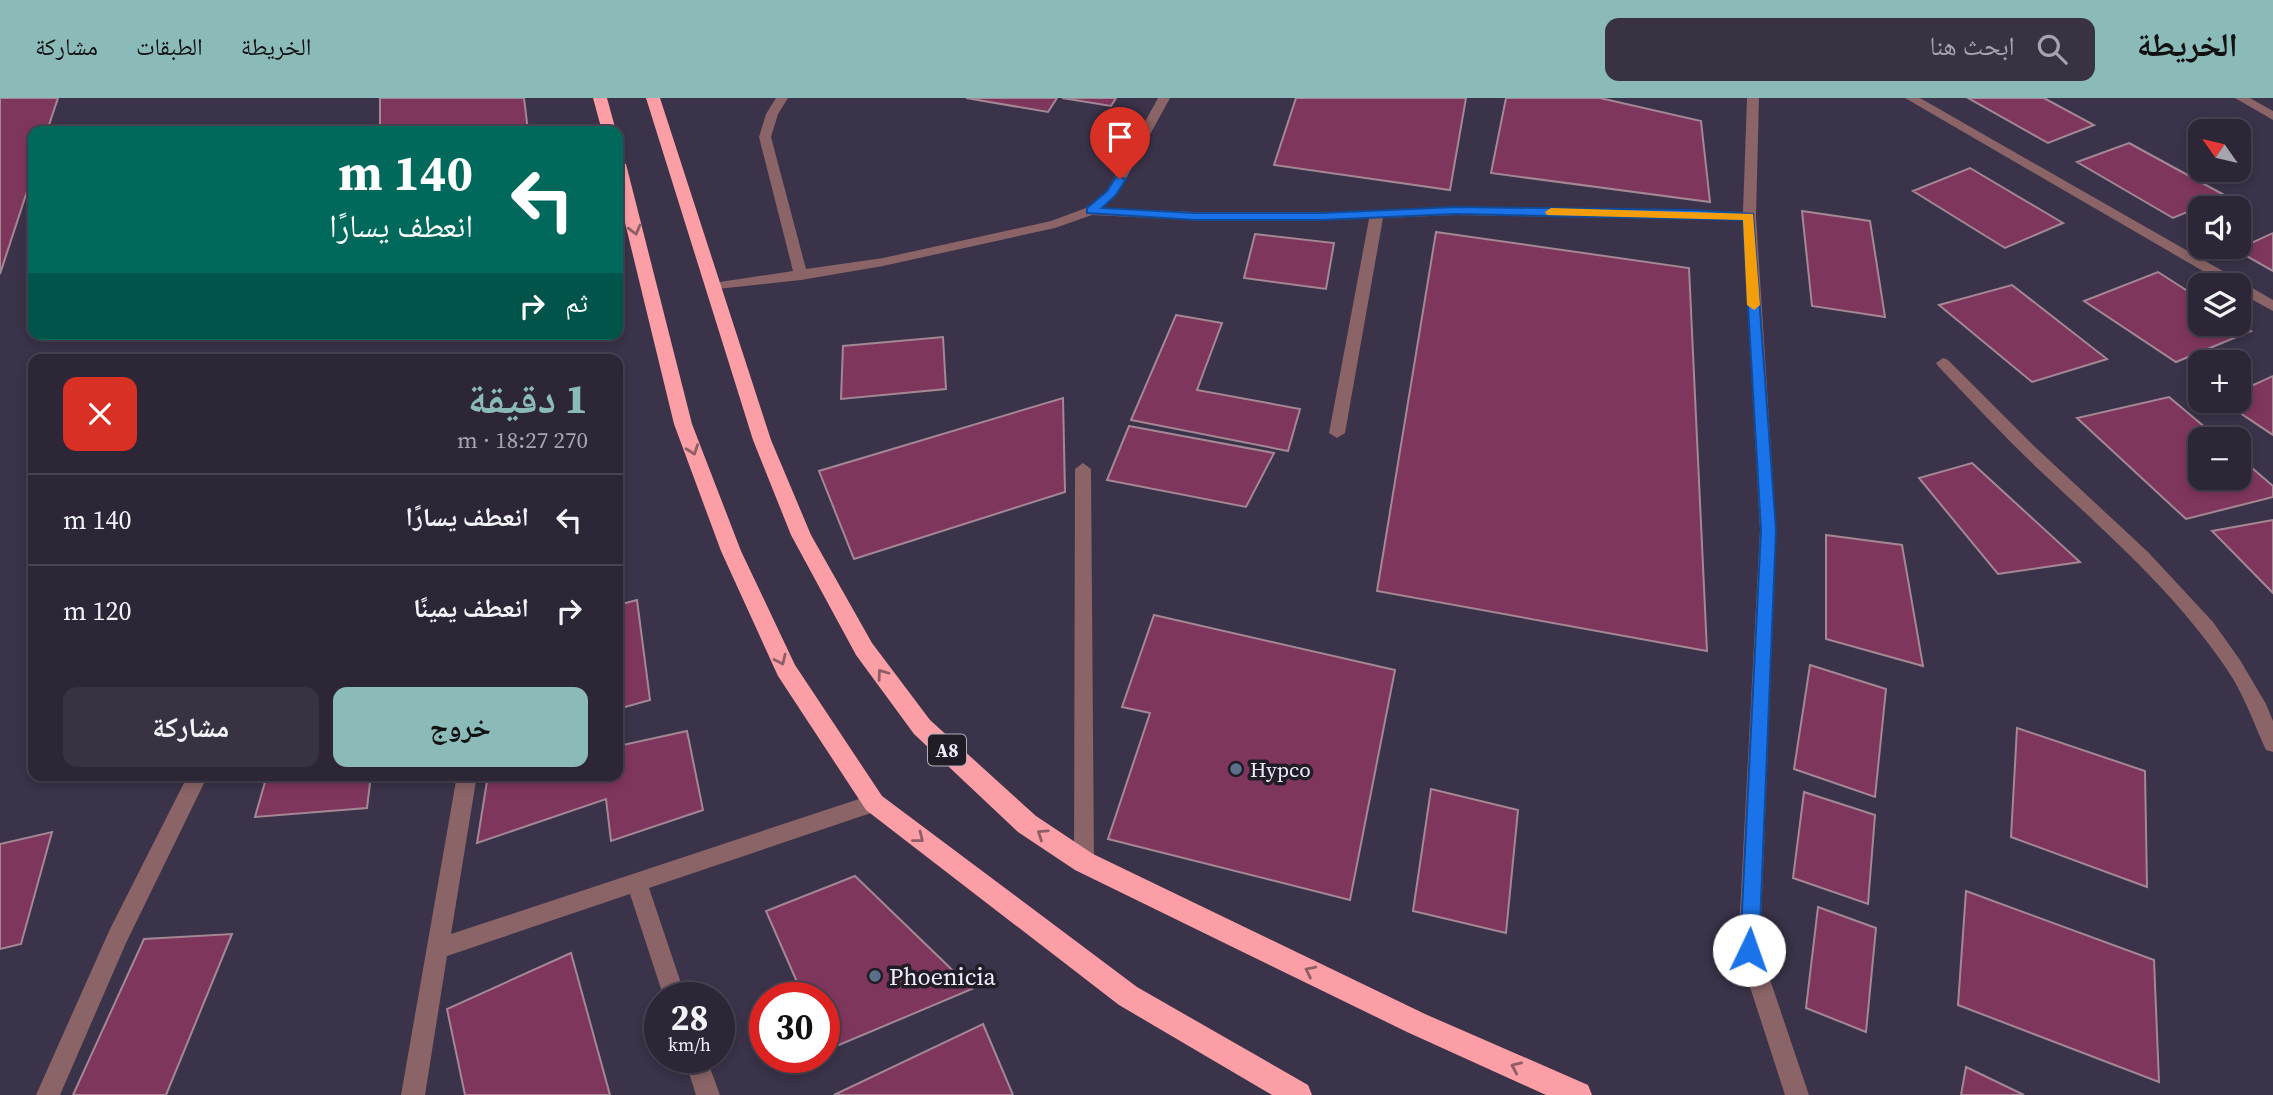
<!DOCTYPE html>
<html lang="ar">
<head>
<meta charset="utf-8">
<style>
	body { margin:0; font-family:"Source Serif 4","Noto Naskh Arabic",serif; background:#383242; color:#f1f3f6; direction:rtl; height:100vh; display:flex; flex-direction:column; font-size:26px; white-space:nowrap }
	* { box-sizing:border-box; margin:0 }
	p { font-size:23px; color:#a6a5ad }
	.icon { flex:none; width:38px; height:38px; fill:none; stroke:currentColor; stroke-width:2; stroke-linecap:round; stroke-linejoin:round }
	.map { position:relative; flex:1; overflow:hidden; direction:ltr }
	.details { position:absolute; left:28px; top:256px; width:595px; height:427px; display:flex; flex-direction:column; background:#2c2637; border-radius:14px; box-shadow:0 4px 10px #0003,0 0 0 2px #484352; direction:rtl }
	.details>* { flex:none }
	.top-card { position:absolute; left:28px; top:28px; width:595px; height:214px; border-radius:14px; box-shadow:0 4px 10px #0003,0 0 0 2px #484352; direction:rtl; background:#00695c; color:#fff; overflow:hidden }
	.needle { width:46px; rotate:304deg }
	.fabs { position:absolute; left:2188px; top:21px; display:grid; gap:14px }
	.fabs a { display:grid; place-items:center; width:63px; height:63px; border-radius:14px; background:#2c2637; box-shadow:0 4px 10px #0003,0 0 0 2px #484352; font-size:35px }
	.speed { position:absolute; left:644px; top:884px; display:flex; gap:14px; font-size:35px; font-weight:700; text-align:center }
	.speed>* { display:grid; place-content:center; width:91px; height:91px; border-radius:50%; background:#2c2637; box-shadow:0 4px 10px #0003,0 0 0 2px #484352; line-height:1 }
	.speed small { font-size:18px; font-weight:400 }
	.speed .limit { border:10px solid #d22; background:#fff; color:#111 }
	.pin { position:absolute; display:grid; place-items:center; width:60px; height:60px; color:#fff; margin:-72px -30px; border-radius:50% 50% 50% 0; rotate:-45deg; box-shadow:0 0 7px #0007 }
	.pin .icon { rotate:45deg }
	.me { position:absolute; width:77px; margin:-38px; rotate:3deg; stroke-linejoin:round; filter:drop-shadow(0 0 5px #0008) }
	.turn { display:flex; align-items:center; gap:24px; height:147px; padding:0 35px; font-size:32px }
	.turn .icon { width:91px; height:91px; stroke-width:2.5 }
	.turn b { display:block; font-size:49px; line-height:60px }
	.then { display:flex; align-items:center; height:66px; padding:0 35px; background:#0003; gap:14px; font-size:26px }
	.round { display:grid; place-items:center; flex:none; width:74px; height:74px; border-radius:14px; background:#383242 }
	.summary { display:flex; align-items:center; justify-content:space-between; height:119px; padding:0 35px }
	h1 { font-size:42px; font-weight:800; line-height:52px; color:#8bbbb9 }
	.button { display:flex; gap:14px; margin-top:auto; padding:14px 35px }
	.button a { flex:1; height:80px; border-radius:14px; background:#8bbbb9; color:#111; font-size:28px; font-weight:800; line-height:80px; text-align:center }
	.button a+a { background:#383242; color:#f1f3f6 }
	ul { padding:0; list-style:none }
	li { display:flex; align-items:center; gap:21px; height:91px; padding:0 35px; border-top:2px solid #484352 }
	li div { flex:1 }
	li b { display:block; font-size:26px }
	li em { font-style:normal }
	header { display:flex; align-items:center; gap:42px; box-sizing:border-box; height:98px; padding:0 35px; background:#8bbbb9; color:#111 }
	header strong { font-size:33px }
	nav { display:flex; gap:38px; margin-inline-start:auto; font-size:24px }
	.search { width:490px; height:63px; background:#383242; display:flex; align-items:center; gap:18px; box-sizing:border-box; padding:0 24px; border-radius:14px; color:#a6a5ad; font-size:26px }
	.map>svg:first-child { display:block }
	.building { fill:#7f365c; stroke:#a48794; stroke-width:2 }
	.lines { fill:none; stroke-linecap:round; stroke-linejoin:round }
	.minor { fill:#8a6467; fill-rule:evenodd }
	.highway { fill:#fb9ea6; fill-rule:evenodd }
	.oneway { stroke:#8e5e66 }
	.route { fill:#1a73e8; stroke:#114b97; stroke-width:2 }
	.slow { fill:#f59e0b }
	.service-dot { fill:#5c6f8a; stroke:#201d27; stroke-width:2.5 }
	.labels { text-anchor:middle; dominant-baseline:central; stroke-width:7; stroke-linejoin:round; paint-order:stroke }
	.shield { fill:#201d27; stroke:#b2aebb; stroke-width:2 }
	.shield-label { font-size:19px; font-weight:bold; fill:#f0ecfb }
	.poi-label { font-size:21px; fill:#f0ecfb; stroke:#201d27; text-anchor:start }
	.near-poi-label { font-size:24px; fill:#f0ecfb; stroke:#201d27; text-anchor:start }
</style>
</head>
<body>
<header>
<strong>الخريطة</strong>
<div class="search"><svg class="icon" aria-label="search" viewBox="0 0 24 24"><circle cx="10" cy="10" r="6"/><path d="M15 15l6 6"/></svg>ابحث هنا</div>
<nav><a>الخريطة</a><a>الطبقات</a><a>مشاركة</a></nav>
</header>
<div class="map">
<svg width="2273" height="997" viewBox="0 0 2273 997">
	<rect width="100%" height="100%" fill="#3a3349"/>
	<path class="building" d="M0,0H58L47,33H33V75L0,176Z
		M380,0H524L528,33H380Z
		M966,0H1057L1048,14Z
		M1062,0H1116L1111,8Z
		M1296,0H1466L1450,92L1274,67Z
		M1506,0H1600L1701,23L1710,104L1491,75Z
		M1968,0H2044L2094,27L2048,45Z
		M2129,45L2226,98L2173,120L2077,64Z
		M1970,70L2063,125L2005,150L1913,93Z
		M1802,113L1870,123L1885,219L1812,208Z
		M1436,134L1689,170L1707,553L1377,493Z
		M2273,135V173L2236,152Z
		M1255,136L1334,145L1326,191L1244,180Z
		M2158,174L2200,201V226L2238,225L2251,233L2176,264L2084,203Z
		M2012,187L2107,261L2032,284L1939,207Z
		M1176,217L1222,225L1197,292L1300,311L1288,353L1131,322Z
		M943,239L946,291L841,301L843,248Z
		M2273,278V337L2222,303H2238V294Z
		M2169,299L2219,341H2200V380H2238V358L2273,388V399L2186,421L2077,320Z
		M1063,300L1065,394L854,461L819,373Z
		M1129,328L1274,355L1246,409L1107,382Z
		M1972,365L2080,464L1998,476L1919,380Z
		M2273,422V495L2212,433Z
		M1826,437L1902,447L1923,568L1826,541Z
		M637,502L650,602L618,611V507Z
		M1154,517L1395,572L1350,802L1108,741L1150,615L1122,609Z
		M1810,567L1886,591L1875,699L1794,671Z
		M2017,630L2145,673L2147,789L2011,739Z
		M687,633L703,712L611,743L606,701L477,745L488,677H618V648Z
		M267,677H371L367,710L255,719Z
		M1431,691L1518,712L1506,835L1413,813Z
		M1804,694L1875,717L1868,806L1793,780Z
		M52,734L21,846L0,851V746Z
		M855,778L972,891L827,952L824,946V900H804L766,813Z
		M1966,793L2154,862L2159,984L1958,907Z
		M1818,809L1876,830L1866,934L1806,910Z
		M232,836L166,997H73L144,841Z
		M571,855L610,997H465L447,911Z
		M983,926L1013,997H834Z
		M1966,969L2024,997H1961Z"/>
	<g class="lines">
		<path class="minor" d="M776,0H788L778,16L771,39L806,171L883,160L1051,123L1086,110L1107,93L1158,0H1170L1118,95L1103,110L1195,114L1322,115L1456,109L1743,114L1747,0H1759L1756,118L1776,432L1760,852L1809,997H1785L1738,852L1760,432L1743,122L1456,117L1383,120L1345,335L1337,340L1329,335L1369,121L1195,122L1092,117L1055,130L883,168L801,182L708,192L706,189L713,185L793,173L759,39L766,16Z
			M1905,0H1920L2242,184L2273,202V213L2238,194V187H2227Z
			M2235,0H2250L2273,13V22Z
			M1943,260L1948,262L2034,348L2148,454L2213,524L2240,562L2266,606L2273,623V654L2266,652C2253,624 2244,596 2226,570C2174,493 2103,432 2035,368C2002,336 1970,302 1938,268L1936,265Z
			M1083,365L1091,371L1094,764L1091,771L1084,773L1077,771L1074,764L1075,371Z
			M188,677H208L126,845L60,997H36L110,831Z
			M457,677H477L451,836L874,696L881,699L884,705L881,711L874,714L649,790L686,900H664L630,796L447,858L425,997H401Z
			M684,959H706L720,997H696Z"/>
		<path class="highway" d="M593,0H607L616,33H602Z
			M646,0H660L771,342L811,437L872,545L930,622L1036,718L1093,756L1425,916L1588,987L1592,997H1546L1407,934L1075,772L1018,734L914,636L856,557L791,437L753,342Z
			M618,62L626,66L692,326L741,453L795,567L882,698L1137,889L1308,987L1312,997H1272L1119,907L866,712L778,578L721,453L674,326L618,96Z"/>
	</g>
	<defs><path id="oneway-chevron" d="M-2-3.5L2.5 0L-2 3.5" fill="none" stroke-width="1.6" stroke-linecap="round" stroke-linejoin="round" transform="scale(1.75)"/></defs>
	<g class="oneway">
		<use href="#oneway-chevron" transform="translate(635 132) rotate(75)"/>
		<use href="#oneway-chevron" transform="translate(693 352) rotate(70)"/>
		<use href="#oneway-chevron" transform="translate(781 562) rotate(65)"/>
		<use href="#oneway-chevron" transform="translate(882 576) rotate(-126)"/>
		<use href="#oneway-chevron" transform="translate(1042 736) rotate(-146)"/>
		<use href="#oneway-chevron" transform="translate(919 740) rotate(38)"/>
		<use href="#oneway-chevron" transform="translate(1310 873) rotate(-154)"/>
		<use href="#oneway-chevron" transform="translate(1516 969) rotate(-156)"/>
	</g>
	<path class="route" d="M1116,79L1126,81L1116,97L1102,110L1195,115H1321L1456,109L1694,112L1753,116L1776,432L1759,852L1756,858L1749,861L1742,858L1740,852L1761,432L1743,122L1456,116L1321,122H1195L1087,115V110L1107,93Z"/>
	<path class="slow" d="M1551,110L1753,116L1760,207L1754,212L1747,207L1743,122L1547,117L1545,114Z"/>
	<g class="service-dot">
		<circle cx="1236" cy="671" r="7"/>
		<circle cx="875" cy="878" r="7"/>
	</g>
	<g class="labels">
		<rect class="shield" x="928" y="636.5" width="38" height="31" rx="5"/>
		<g class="shield-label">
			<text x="947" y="652">A8</text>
		</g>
		<g class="poi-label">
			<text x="1250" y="671">Hypco</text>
		</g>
		<g class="near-poi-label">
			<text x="889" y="878">Phoenicia</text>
		</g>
	</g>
</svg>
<div class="fabs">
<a><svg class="needle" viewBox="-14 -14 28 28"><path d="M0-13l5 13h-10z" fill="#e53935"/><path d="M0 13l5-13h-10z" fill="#a6a5ad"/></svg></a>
<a><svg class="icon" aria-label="sound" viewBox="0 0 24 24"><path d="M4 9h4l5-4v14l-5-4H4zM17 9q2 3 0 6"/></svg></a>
<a><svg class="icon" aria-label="layers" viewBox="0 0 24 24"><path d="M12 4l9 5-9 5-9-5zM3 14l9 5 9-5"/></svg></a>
<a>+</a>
<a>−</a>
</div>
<div class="speed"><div>28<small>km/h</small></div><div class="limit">30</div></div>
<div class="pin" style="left:1120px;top:81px;background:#d93025"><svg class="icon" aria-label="arrive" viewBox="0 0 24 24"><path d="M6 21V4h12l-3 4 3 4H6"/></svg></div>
<svg class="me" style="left:1749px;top:852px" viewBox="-20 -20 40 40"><circle r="19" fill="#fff"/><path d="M0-13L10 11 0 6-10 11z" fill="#1a73e8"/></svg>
<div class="top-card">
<div class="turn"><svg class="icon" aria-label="left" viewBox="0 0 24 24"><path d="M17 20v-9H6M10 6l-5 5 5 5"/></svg><div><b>140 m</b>انعطف يسارًا</div></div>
<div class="then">ثم<svg class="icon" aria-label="right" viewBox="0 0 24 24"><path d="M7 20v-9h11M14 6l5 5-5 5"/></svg></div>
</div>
<section class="details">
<div class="summary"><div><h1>1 دقيقة</h1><p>270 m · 18:27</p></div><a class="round" style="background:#d93025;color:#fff"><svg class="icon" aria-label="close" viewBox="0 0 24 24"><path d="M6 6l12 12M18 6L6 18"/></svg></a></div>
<ul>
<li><svg class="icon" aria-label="left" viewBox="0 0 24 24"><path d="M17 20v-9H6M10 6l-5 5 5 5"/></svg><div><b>انعطف يسارًا</b></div><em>140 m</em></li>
<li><svg class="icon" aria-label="right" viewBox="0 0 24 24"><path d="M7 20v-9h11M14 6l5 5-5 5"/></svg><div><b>انعطف يمينًا</b></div><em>120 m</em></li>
</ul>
<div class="button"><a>خروج</a><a>مشاركة</a></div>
</section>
</div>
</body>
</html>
